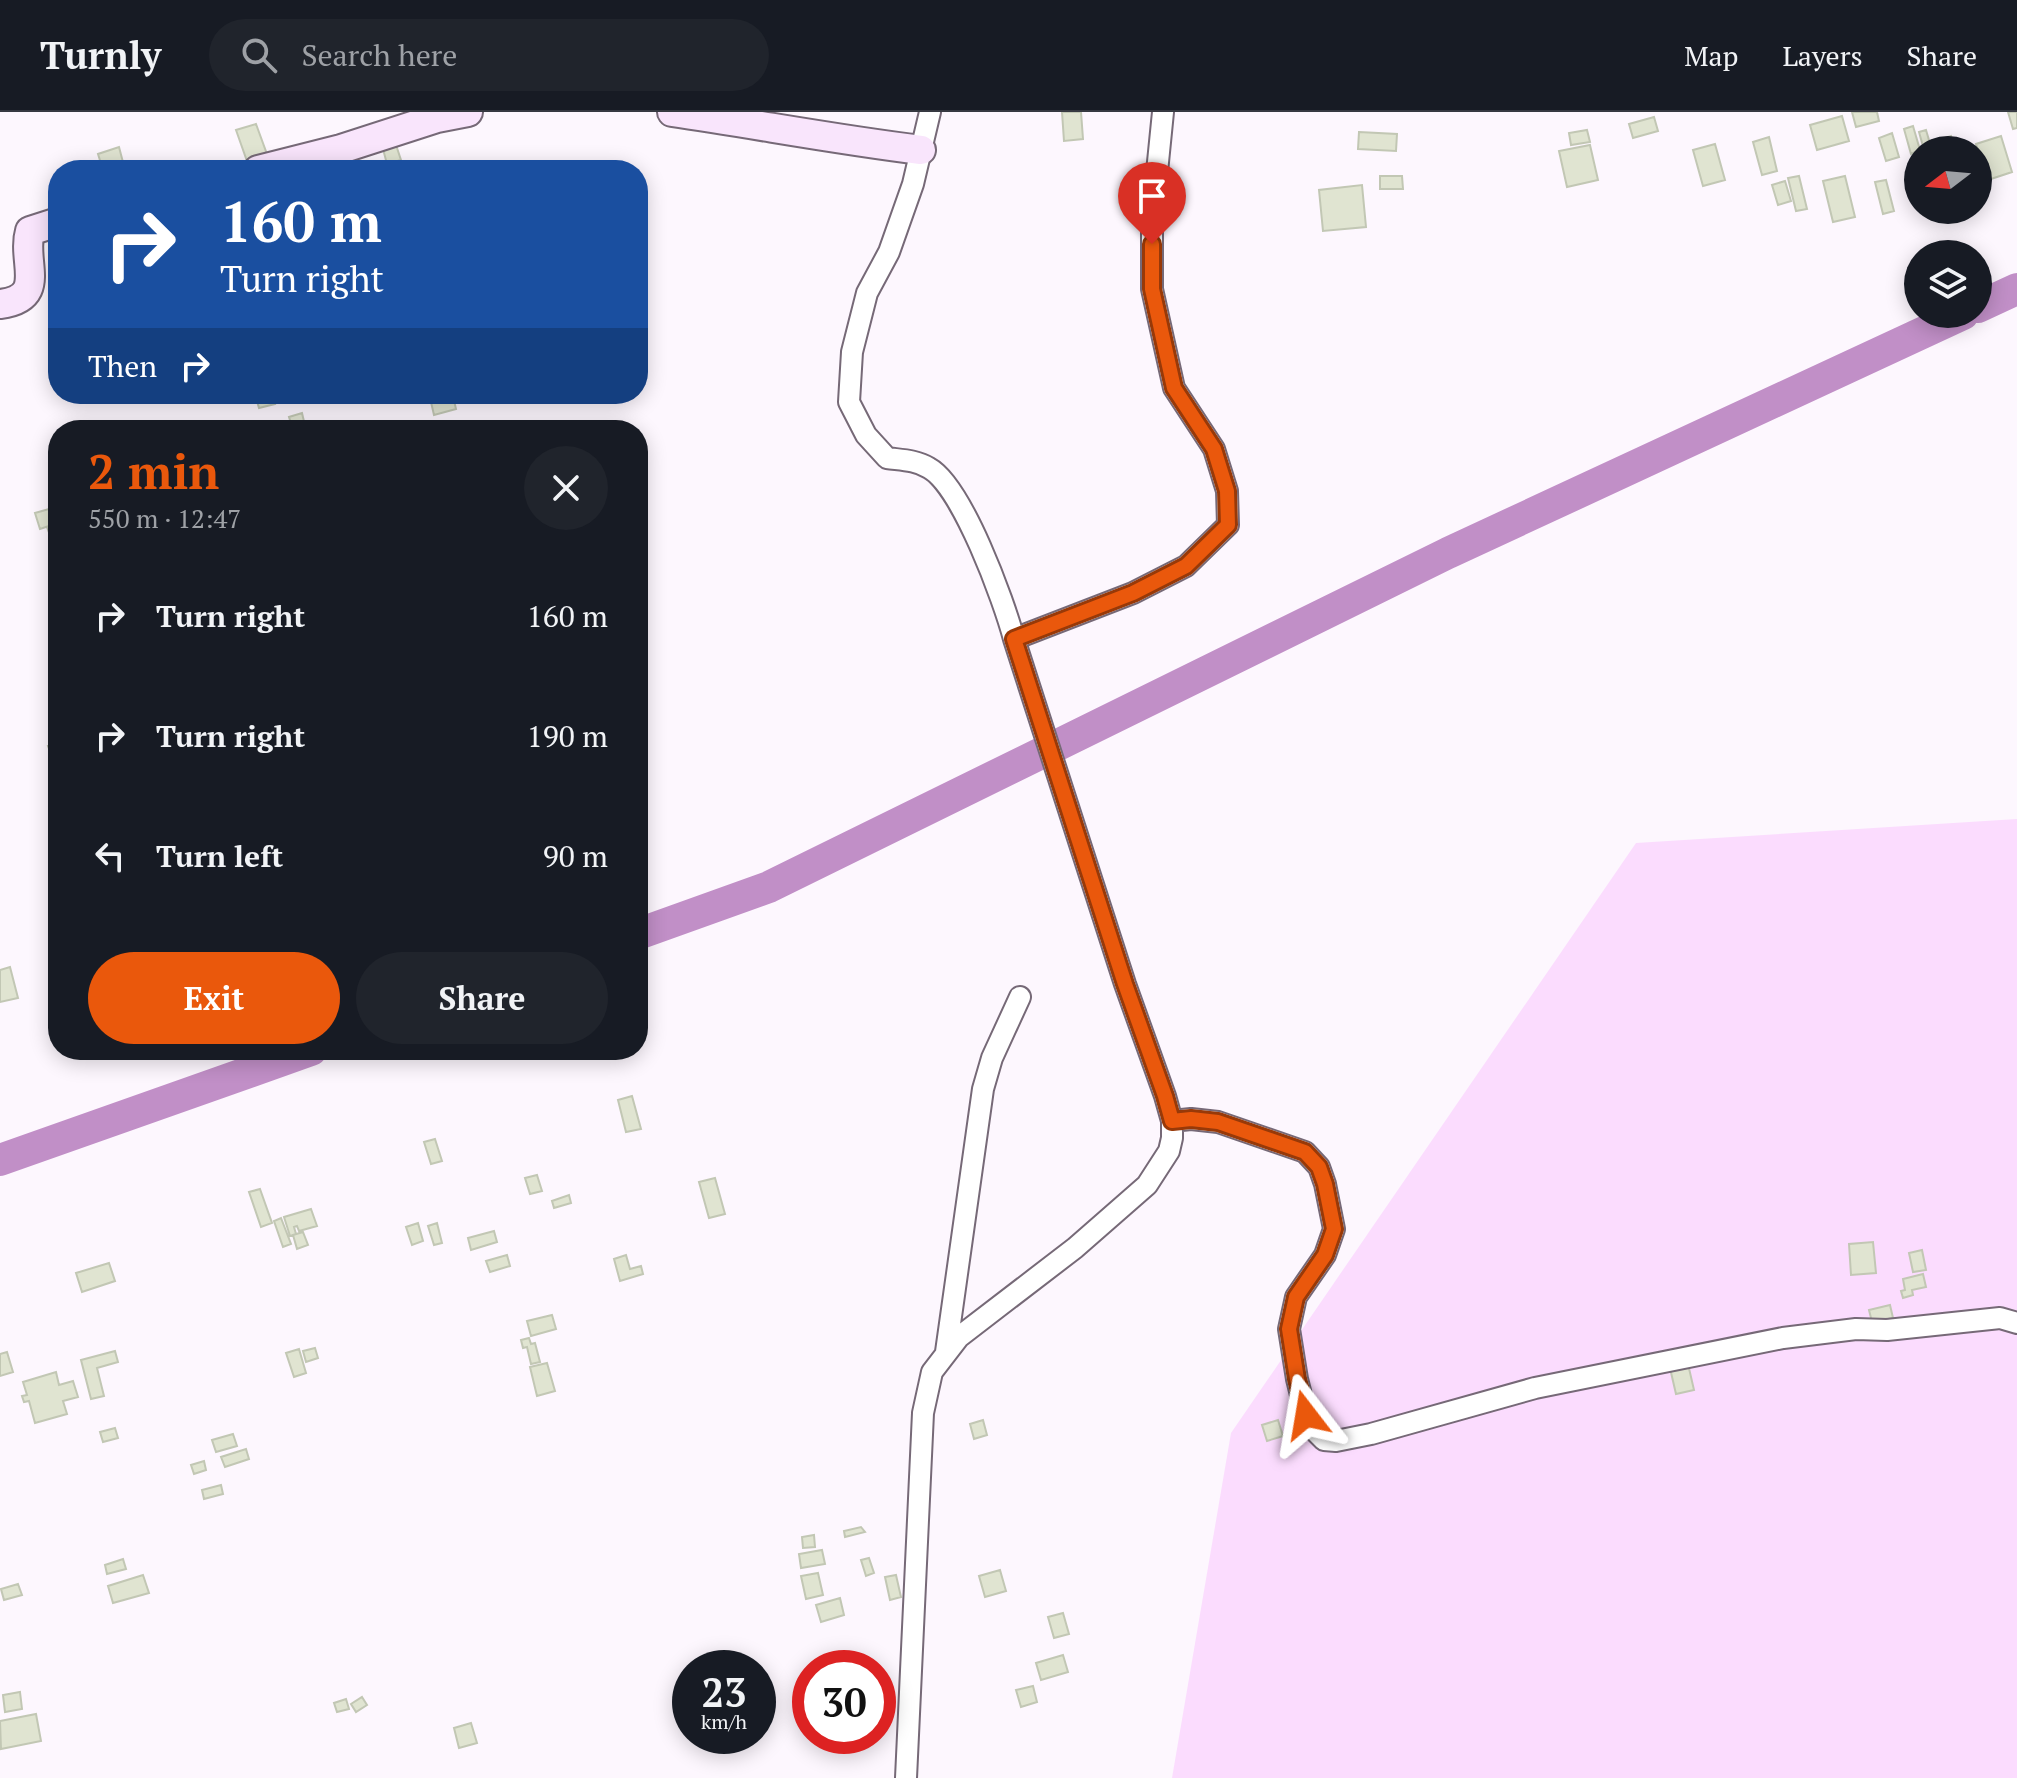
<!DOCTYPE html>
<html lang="en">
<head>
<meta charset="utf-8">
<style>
	body { margin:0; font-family:"PT Serif",serif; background:#20242c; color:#f1f3f6; height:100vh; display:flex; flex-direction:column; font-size:30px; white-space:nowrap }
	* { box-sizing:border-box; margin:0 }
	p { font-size:26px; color:#9ea1a6 }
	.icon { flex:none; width:44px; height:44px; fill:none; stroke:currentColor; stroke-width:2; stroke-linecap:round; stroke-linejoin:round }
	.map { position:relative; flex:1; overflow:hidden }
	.details { position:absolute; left:48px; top:308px; width:600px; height:640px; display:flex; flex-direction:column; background:#171b24; border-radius:32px; box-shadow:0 4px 20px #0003 }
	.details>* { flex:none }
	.guide { position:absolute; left:48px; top:48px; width:600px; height:244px; border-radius:32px; box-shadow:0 4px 20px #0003; background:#1a4fa0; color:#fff; overflow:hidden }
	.needle { width:52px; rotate:254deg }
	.fabs { position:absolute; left:1904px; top:24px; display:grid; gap:16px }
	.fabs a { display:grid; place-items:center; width:88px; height:88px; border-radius:50%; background:#171b24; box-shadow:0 4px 20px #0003; font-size:40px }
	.speed { position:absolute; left:672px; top:1538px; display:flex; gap:16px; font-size:40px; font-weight:700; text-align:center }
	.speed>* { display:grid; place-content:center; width:104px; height:104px; border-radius:50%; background:#171b24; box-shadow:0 4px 20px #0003; line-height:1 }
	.speed small { font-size:20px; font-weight:400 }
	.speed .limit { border:12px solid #d22; background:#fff; color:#111 }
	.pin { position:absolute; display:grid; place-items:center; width:68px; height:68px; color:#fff; margin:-82px -34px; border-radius:50% 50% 50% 0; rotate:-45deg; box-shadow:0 0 8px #0007 }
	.pin .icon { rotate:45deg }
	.me { position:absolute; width:88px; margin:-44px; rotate:346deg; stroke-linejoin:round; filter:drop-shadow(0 0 6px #0008) }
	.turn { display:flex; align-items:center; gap:28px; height:168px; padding:0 40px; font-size:36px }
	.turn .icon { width:104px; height:104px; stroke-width:2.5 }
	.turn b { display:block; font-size:56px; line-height:68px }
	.then { display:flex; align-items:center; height:76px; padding:0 40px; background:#0003; gap:16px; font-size:30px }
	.round { display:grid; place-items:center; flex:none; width:84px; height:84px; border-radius:42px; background:#20242c }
	.summary { display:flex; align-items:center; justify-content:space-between; height:136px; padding:0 40px }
	h1 { font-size:48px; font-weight:700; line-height:60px; color:#ea580c }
	.action { display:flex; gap:16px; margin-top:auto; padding:16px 40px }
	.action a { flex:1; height:92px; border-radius:48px; background:#ea580c; color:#fff; font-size:32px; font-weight:700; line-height:92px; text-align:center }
	.action a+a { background:#20242c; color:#f1f3f6 }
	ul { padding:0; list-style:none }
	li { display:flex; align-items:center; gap:24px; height:120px; padding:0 40px }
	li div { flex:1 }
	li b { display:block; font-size:30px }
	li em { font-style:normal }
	header { display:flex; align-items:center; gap:48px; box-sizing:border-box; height:112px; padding:0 40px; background:#171b24; border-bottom:2px solid #363941 }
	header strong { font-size:38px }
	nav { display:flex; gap:44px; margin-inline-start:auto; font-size:28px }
	.search { width:560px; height:72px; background:#20242c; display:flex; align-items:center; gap:20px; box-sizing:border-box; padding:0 28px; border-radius:44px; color:#9ea1a6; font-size:30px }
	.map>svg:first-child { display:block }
	.green { fill:#fbdcfe }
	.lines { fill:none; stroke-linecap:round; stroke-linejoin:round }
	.river { stroke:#c18fc7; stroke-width:32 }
	.building { fill:#e0e4d1; stroke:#c2c7b4; stroke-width:2 }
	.street-casing { stroke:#766977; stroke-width:24 }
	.secondary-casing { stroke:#766977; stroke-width:32 }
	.street { stroke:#fff; stroke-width:20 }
	.secondary { stroke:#f9e5fc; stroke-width:28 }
	.route-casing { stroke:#983908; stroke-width:20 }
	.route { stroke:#ea580c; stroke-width:14 }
</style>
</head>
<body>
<header>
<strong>Turnly</strong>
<div class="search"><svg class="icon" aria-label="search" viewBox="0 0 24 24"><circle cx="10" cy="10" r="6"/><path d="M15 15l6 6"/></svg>Search here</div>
<nav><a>Map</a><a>Layers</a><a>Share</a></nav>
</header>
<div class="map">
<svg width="2017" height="1666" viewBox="0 0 2017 1666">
	<rect width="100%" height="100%" fill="#fdf7fe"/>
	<path class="green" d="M2017,707V1666H1172L1231,1321L1636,731Z"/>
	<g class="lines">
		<path class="river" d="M1978,195L2017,177
			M638,822L769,775L1448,441L1963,202
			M0,1048L311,938"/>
	</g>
	<path class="building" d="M1062,0H1081L1083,27L1064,29Z
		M1852,0H1877L1879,9L1856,15Z
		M2008,0H2017V16L2013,17Z
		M1842,4L1849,29L1817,38L1810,13Z
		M1654,5L1658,19L1633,26L1629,12Z
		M256,12L268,45L248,52L236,18Z
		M1913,14L1920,38L1911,42L1904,17Z
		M1587,18L1590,30L1571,33L1569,21Z
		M1926,18L1931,35L1924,38L1919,20Z
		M1359,20L1397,22L1396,39L1358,37Z
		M1892,21L1899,45L1886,49L1879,26Z
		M1951,24L1955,38H1938L1936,29Z
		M2001,24L2012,60L1988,68L1976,32Z
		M1769,25L1777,59L1762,63L1753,30Z
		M1715,32L1725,68L1703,74L1693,38Z
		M396,33L401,48L387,52L383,37Z
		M1590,33L1598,68L1567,75L1559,39Z
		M119,35L125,58H103L98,42Z
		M1380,64H1402L1403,77H1380Z
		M1799,64L1807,97L1796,99L1788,66Z
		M1845,64L1855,105L1833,110L1823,69Z
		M1886,68L1894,99L1883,102L1875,70Z
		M1785,69L1791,89L1778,93L1772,73Z
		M1362,73L1366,115L1323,119L1319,78Z
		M255,282H272L275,292L259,296Z
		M453,284L456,297L434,303L431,290Z
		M302,301L306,318H293L289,305Z
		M56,395L58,411L40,417L35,401Z
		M58,412V427L52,429L47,415Z
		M57,631L58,646L53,648L48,634Z
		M10,855L18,886L0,890V858Z
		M632,984L641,1017L626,1020L618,988Z
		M435,1027L442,1049L431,1052L424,1030Z
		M537,1063L542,1079L530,1082L525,1066Z
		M715,1066L725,1102L709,1106L699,1070Z
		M260,1077L272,1111L261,1115L249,1080Z
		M569,1083L571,1091L554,1096L552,1089Z
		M311,1097L317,1114L299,1119L297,1114L294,1115L296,1122L290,1124L284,1105Z
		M281,1106L291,1132L283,1135L274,1109Z
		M418,1111L423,1129L412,1133L406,1115Z
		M437,1111L442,1131L434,1133L428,1114Z
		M494,1119L497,1130L471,1138L468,1126Z
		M303,1120L308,1133L297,1137L293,1123Z
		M1873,1130L1876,1161L1851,1163L1849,1132Z
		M1922,1138L1926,1158L1913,1160L1909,1141Z
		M507,1143L510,1154L490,1160L486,1149Z
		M626,1143L630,1157L641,1154L643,1162L620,1169L614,1147Z
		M109,1151L115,1169L82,1180L76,1161Z
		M1923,1162L1926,1175L1912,1178L1913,1183L1903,1186L1901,1179L1905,1178L1903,1167Z
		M1890,1193L1893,1206L1872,1210L1869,1198Z
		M552,1203L556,1217L531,1224L527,1209Z
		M529,1226L531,1232L535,1231L540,1250L531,1252L527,1235L523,1236L521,1228Z
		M315,1236L318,1246L306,1250L303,1239Z
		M299,1237L306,1261L294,1265L286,1241Z
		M115,1239L118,1250L97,1256L104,1284L91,1287L81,1248Z
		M7,1240L13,1260L0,1264V1242Z
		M547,1251L555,1279L537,1284L530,1255Z
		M1688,1252L1694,1278L1676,1282L1670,1256Z
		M56,1260L59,1273L73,1269L78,1285L63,1289L67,1302L35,1311L29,1289L24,1290L22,1284L27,1283L23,1270Z
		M983,1308L987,1323L974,1327L970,1312Z
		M1278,1308L1283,1324L1267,1329L1262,1313Z
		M115,1316L118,1326L103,1330L100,1320Z
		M233,1322L237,1334L216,1340L212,1328Z
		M246,1337L249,1347L225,1355L221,1345Z
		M204,1349L206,1358L194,1362L191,1353Z
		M221,1373L223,1382L204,1387L202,1378Z
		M861,1415L865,1420L845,1425L844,1419Z
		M814,1423L815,1435L803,1436L802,1425Z
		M822,1438L825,1452L801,1456L799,1442Z
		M869,1446L874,1461L866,1464L861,1448Z
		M123,1447L126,1457L107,1462L105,1453Z
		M1000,1458L1006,1479L985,1485L979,1464Z
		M818,1461L823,1483L806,1487L801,1464Z
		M143,1463L149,1481L113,1491L108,1474Z
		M896,1463L901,1485L890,1488L885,1465Z
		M18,1472L22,1483L4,1488L1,1477Z
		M840,1486L844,1503L821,1510L816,1493Z
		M1063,1501L1069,1522L1054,1526L1048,1505Z
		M1063,1543L1068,1560L1041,1568L1036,1551Z
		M842,1545L844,1556H831L829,1547Z
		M1033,1574L1037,1590L1021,1595L1016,1578Z
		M20,1580L22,1597L5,1600L3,1583Z
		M362,1585L367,1593L356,1600L351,1592Z
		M346,1587L349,1597L337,1600L334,1591Z
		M36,1602L41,1629L1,1637L0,1609Z
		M471,1611L477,1631L459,1636L454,1616Z"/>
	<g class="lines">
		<g class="street-casing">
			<path id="street" d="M930,0L913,72L889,140L867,181L852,240L849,290L866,323L887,346C901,348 916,348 929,356C962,374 1004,489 1014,527
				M1172,1009L1191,1007L1218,1010L1305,1040L1319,1055L1325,1072L1334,1117L1325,1143L1296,1185L1289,1217L1297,1267L1306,1303L1315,1319L1324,1328L1336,1329L1371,1322L1535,1276L1783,1226L1856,1217L1887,1218L2000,1206L2017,1211
				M946,1240L983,977L992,946L1020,885
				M906,1666L923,1301L932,1260L959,1225L1075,1136L1147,1073L1169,1039L1172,1026V1009L1165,984L1125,872L1014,527L1133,481L1186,454L1228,413L1227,379L1214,337L1174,276L1152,177V110L1163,0"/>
		</g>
		<g class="secondary-casing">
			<path id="secondary" d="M672,0C755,12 838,28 921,38
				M258,58L341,37L437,6L468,0
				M0,192C49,186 21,150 30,119L58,110"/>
		</g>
		<use href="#street" class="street"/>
		<use href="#secondary" class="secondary"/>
	</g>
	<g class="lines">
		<g class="route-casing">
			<path id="route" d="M1152,132V177L1174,276L1214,337L1227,379L1228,413L1186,454L1133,481L1014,527L1125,872L1165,984L1172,1009L1191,1007L1218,1010L1305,1040L1319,1055L1325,1072L1334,1117L1325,1143L1296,1185L1289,1217L1297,1267L1306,1303"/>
		</g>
		<use href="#route" class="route"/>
	</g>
</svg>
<div class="fabs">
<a><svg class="needle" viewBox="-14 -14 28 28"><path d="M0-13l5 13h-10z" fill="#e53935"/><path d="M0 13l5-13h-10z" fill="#9ea1a6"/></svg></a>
<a><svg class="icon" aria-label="layers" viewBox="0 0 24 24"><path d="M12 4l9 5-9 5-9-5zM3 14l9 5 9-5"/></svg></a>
</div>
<div class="speed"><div>23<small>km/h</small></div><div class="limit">30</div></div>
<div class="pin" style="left:1152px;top:132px;background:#d93025"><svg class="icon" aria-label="arrive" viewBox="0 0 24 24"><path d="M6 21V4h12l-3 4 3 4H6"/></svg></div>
<svg class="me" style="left:1306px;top:1303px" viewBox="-20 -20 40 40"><path d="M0-17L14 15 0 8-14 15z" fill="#ea580c" stroke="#fff" stroke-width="4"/></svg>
<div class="guide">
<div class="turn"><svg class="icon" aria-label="right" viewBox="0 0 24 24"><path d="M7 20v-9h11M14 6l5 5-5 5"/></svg><div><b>160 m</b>Turn right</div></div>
<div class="then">Then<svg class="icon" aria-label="right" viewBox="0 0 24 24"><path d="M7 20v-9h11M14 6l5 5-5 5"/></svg></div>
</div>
<section class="details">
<div class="summary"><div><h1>2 min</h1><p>550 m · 12:47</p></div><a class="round"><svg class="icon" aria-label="close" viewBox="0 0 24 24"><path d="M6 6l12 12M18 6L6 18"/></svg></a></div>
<ul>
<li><svg class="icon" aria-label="right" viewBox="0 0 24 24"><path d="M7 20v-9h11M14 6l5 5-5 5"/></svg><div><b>Turn right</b></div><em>160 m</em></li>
<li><svg class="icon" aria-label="right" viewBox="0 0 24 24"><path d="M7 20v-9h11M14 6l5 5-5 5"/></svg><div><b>Turn right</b></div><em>190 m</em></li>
<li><svg class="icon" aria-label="left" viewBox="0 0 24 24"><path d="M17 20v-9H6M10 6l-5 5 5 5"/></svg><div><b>Turn left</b></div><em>90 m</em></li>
</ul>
<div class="action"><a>Exit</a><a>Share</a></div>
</section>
</div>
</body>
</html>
